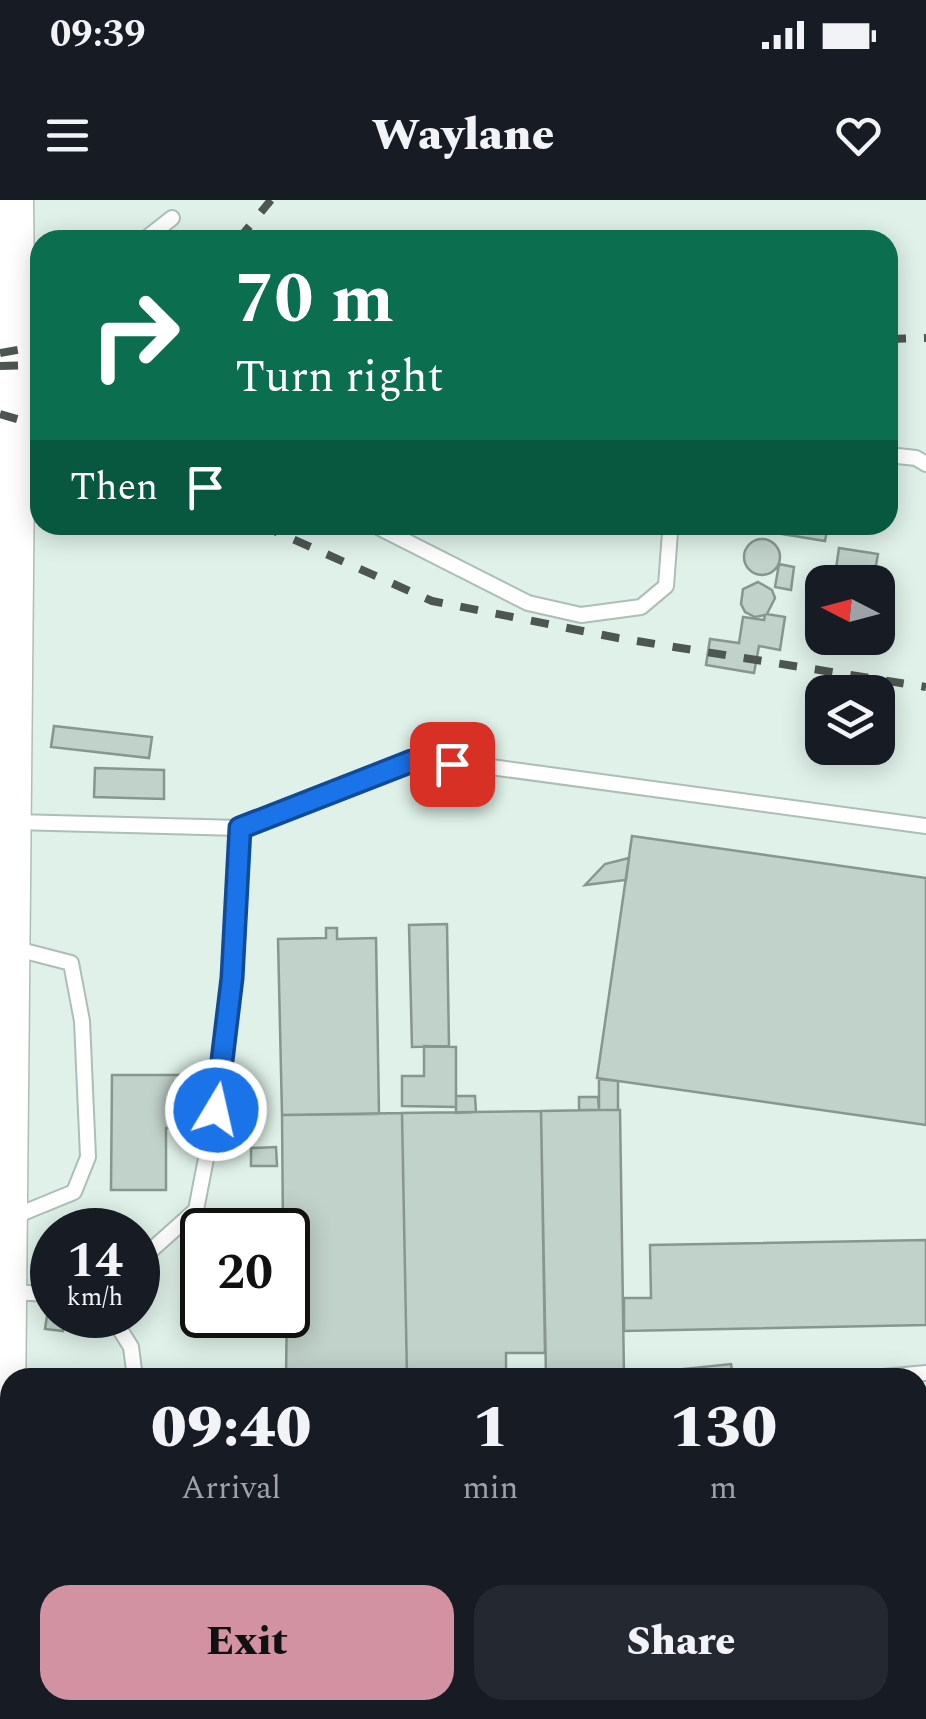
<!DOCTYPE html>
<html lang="en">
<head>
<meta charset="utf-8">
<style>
	body { margin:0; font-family:Spectral,serif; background:#242831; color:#f1f3f6; height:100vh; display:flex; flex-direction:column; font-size:38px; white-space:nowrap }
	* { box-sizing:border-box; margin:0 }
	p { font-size:32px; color:#9ea1a6 }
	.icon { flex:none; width:55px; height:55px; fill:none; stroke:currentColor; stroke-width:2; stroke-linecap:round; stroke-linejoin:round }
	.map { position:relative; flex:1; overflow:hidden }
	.side { position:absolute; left:0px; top:1168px; width:928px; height:352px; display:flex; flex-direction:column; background:#171b24; border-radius:30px 30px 0 0; box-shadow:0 5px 25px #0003 }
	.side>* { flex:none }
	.top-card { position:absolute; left:30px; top:30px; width:868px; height:305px; border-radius:30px; box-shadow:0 5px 25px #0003; background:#0b6e4f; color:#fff; overflow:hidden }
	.needle { width:65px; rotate:276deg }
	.buttons { position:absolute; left:805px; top:365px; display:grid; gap:20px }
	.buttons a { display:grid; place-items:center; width:90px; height:90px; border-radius:20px; background:#171b24; box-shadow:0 5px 25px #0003; font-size:50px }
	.speed { position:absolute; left:30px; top:1008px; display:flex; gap:20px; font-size:50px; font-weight:700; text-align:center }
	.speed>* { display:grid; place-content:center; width:130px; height:130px; border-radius:50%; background:#171b24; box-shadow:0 5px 25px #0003; line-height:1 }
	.speed small { font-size:25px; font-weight:400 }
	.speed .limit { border:5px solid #111; border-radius:15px; background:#fff; color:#111 }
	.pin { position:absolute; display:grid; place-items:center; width:85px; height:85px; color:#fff; margin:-42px; border-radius:20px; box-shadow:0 5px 15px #0006 }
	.me { position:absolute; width:110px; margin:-55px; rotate:9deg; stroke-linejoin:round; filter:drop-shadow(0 0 8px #0008) }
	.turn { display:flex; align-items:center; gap:35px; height:210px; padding:0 40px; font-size:45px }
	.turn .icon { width:130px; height:130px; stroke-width:2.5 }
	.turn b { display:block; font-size:70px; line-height:85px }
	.then { display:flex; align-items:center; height:95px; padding:0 40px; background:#0003; gap:20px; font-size:38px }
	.eta { display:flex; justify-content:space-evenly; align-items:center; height:170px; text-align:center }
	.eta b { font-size:60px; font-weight:800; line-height:70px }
	.primary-button { display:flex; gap:20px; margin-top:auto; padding:20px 40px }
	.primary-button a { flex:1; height:115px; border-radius:30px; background:#d392a2; color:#111; font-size:40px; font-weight:800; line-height:115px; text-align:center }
	.primary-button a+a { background:#242831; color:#f1f3f6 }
	.status { display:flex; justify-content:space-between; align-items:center; height:70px; padding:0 50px; background:#171b24; direction:ltr }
	.status svg { height:28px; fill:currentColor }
	header { display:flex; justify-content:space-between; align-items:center; height:130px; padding:0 40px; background:#171b24; font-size:45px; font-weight:800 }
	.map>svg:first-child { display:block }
	.building { fill:#c1d2ca; stroke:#879790; stroke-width:2.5 }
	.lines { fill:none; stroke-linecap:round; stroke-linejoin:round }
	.lane-casing { stroke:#adbeb6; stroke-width:18 }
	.secondary-casing { stroke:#adbeb6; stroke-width:41 }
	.lane { stroke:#fff; stroke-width:14 }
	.secondary { stroke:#fff; stroke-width:38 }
	.rail { stroke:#4e5652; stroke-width:8; stroke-dasharray:18 18; stroke-linecap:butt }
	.route-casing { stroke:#114b97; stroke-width:25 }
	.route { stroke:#1a73e8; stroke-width:18 }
</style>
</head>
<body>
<div class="status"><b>09:39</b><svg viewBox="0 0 49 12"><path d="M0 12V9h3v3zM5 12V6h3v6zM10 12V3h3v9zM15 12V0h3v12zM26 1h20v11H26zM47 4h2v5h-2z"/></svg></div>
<header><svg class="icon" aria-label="menu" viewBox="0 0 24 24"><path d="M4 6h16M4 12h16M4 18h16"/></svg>Waylane<svg class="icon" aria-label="heart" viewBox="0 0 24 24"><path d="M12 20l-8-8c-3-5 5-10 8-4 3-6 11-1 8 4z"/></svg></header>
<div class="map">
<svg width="926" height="1519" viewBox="0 0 926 1519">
	<rect width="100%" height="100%" fill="#dff1e9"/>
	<path class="building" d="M746,325H828L825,341L745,328Z
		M744 357a18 18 0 1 1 36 0a18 18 0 1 1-36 0Z
		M839,348L878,354L873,382H834Z
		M779,364L794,367L791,390L775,387Z
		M758,382L772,390L775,398L767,414L785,417L780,450L759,446L754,473L706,465L710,439L739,443L743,417L764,420L765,415L755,417L745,412L741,404L743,389Z
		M54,526L152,537L149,558L51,547Z
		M95,568L164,570V599L94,597Z
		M632,636L926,678V925L597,878Z
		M629,658L626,680L585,685L605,664Z
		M447,724L449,846L412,847L409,725Z
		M326,728H337V739L376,738L379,914L282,915L278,739L326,738Z
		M424,846L456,847V907L402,906V876H424Z
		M112,875H202V895H188V928H166V990H111Z
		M599,879L618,881V910H599Z
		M456,896H475L476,912L456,913Z
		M579,897H598L599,910H579Z
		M599,910H620L624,1176L546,1177L541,911Z
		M541,911L545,1153H506V1178H407L402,913Z
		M402,913L407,1178H286L288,1030H283L282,915Z
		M276,947L277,966H251V948Z
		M926,1040V1125L624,1131V1098H651L650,1045Z
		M48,1109L52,1110V1115H65L63,1131L45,1129Z
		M731,1164L733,1178H684L683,1169Z
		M674,1510H708L711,1519H646Z"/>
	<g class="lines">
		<g class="lane-casing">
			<path id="lane" d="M144,40L172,18
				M16,84L40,83
				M16,195L40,203
				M888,255L916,258L926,264
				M374,325L528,403L581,415L641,407L666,386L670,332L664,325
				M15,622L240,628L232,778L222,876L196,1010L138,1062
				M240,628L412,561L491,567L926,626
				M13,748L71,763L82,821L88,957L74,992L13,1017
				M8,1092L52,1094
				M111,1115L131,1147L135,1178
				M872,1178L926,1173
				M918,1438L926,1437
				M779,1510L789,1519
				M560,1519L589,1510"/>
		</g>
		<g class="secondary-casing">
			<path id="secondary" d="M3,1519L16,166L14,0"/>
		</g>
		<use href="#lane" class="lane"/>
		<use href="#secondary" class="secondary"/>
		<path class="rail" d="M238,40L271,0
			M888,139L926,138
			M0,153L40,146
			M0,166L40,165
			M0,214L40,226
			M261,325L432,401L618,438L926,487"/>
	</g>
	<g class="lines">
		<g class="route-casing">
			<path id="route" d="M216,910L232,778L240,628L412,561L452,564"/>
		</g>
		<use href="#route" class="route"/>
	</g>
</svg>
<div class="buttons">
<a><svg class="needle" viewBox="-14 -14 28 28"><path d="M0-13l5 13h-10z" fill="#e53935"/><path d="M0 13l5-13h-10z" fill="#9ea1a6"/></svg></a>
<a><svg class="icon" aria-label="layers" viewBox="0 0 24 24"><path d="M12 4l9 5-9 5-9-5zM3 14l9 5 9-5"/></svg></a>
</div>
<div class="speed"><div>14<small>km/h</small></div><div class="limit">20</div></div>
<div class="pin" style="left:452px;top:564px;background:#d93025"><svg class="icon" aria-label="arrive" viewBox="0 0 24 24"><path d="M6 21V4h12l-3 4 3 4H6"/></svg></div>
<svg class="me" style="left:216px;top:910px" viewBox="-20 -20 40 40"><circle r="17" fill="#1a73e8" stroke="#fff" stroke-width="3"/><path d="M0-11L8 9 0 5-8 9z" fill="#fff"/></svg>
<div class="top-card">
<div class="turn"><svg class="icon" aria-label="right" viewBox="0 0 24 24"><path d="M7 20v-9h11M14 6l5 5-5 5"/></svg><div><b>70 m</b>Turn right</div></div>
<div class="then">Then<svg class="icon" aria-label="arrive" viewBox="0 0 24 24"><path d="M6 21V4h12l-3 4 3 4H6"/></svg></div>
</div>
<section class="side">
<div class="eta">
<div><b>09:40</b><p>Arrival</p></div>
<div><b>1</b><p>min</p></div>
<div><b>130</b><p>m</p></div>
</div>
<div class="primary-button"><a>Exit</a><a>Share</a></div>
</section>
</div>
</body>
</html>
